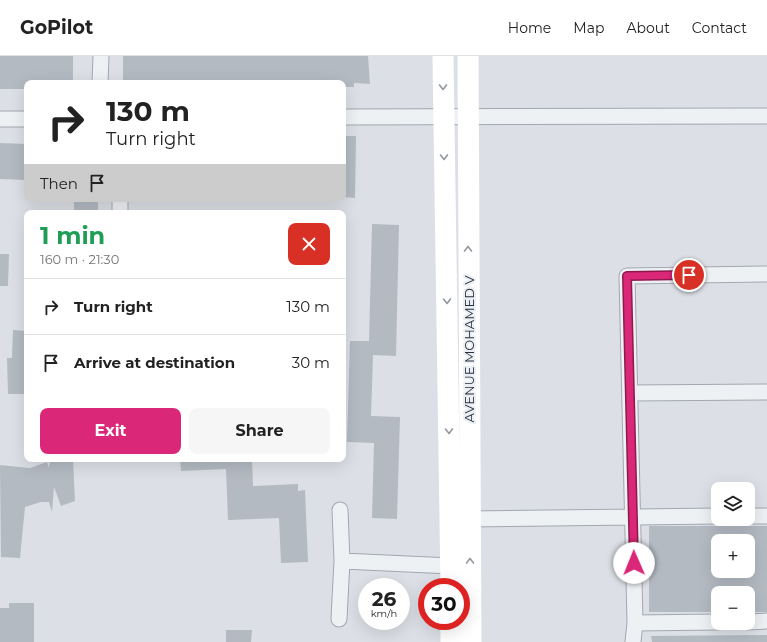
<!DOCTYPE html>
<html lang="en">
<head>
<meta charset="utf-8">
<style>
	body { margin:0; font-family:Montserrat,sans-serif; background:#f6f6f6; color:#222; height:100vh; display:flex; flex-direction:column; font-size:15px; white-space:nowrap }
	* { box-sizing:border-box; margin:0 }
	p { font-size:13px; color:#767676 }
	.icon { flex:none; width:22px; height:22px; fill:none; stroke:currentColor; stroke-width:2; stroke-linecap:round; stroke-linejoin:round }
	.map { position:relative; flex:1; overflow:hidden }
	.drawer { position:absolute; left:24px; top:154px; width:322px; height:252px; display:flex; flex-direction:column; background:#fff; border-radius:8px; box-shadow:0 4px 16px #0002 }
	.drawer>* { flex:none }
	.guide { position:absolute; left:24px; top:24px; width:322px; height:122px; border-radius:8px; box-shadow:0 4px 16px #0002; background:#fff; color:#222; overflow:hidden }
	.tools { position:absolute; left:711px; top:426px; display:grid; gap:8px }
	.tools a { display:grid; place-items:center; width:44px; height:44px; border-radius:8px; background:#fff; box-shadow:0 4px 16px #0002; font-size:20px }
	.speed { position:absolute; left:358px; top:522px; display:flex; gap:8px; font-size:20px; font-weight:700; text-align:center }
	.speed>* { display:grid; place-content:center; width:52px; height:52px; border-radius:50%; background:#fff; box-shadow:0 4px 16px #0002; line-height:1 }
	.speed small { font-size:10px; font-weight:400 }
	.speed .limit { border:6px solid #d22; background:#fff; color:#111 }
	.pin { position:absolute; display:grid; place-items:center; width:34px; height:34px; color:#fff; margin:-17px; border:2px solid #fff; border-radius:50%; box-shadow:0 1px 4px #0007 }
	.me { position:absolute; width:44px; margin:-22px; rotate:359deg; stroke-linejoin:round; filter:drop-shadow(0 0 3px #0008) }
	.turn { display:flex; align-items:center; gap:14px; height:84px; padding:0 16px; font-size:18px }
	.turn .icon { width:52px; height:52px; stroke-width:2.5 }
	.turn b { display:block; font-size:28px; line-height:34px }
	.then { display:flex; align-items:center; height:38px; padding:0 16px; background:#0003; gap:8px; font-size:15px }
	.round { display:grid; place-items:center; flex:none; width:42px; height:42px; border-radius:8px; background:#f6f6f6 }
	.head { display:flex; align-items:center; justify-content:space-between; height:68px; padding:0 16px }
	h1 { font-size:24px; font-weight:700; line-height:30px; color:#1e9e55 }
	.cta { display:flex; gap:8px; margin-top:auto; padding:8px 16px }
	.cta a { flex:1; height:46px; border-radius:8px; background:#db2777; color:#fff; font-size:16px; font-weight:700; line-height:46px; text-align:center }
	.cta a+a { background:#f6f6f6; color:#222 }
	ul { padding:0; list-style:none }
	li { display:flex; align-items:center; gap:12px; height:56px; padding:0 16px; border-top:1px solid #e0e0e0 }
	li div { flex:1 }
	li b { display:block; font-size:15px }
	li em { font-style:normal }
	header { display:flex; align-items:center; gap:24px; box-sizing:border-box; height:56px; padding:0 20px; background:#fff; border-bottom:1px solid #e0e0e0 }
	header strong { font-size:19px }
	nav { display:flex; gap:22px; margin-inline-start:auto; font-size:14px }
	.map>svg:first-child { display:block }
	.building { fill:#b3bac2; fill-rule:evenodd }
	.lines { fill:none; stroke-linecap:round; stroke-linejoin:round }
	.street-casing { stroke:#a2a7b0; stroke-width:17 }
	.street { stroke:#eef1f4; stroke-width:15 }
	.secondary { stroke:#fff; stroke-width:21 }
	.oneway { stroke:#92979e }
	.route-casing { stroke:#8e194d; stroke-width:10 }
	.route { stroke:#db2777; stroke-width:7 }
	.labels { text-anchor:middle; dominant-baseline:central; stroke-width:4; stroke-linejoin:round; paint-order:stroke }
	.street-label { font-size:13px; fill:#262f3c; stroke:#ebeff4 }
</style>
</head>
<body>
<header>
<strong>GoPilot</strong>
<nav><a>Home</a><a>Map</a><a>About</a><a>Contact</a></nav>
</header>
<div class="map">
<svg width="767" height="586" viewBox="0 0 767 586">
	<rect width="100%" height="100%" fill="#dce0e6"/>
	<path class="building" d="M0,0H73V27H27V33H0Z
		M123,0H368L370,28L354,27V31H343V27H125L123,25Z
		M343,80H356L355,142L343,141Z
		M0,87L27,88V124L0,123Z
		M74,143H98V157H74Z
		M372,168L399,169L396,300L373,299L371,360L400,361L397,463L372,462L374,387L347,386L350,285H369Z
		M0,198H9L8,230H0Z
		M13,274L27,275V338H8L7,302H12Z
		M50,403H73L75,445L61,450L54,431L52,456L49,446H41L25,451L20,502L1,501L0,409L30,412L47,406L49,412Z
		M180,403H252L253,430L298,428V435L305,434L308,506L281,507L279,462L228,464L226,413L181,415Z
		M649,470H767V556H748V537H718V556H649ZM718,485H748V515H718Z
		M9,547H34V586H0V552H9Z
		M226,574H252L251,586H226Z
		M767,579V586H652L651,580Z"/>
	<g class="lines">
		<g class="street-casing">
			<path id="street" d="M100,27L101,0
				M343,61L767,60
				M0,63H27
				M120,157V143
				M630,337L767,336
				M748,460H767
				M470,463L718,460
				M342,505L451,510
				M339,563L342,505L340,454
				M748,566L767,565
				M635,567L627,220L767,218
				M633,586L635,567L718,566"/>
		</g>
		<use href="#street" class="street"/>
		<path class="secondary" d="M443,0L451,531
			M468,0L471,586
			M451,586V565"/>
	</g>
	<defs><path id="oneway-chevron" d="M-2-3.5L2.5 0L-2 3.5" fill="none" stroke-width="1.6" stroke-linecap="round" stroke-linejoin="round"/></defs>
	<g class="oneway">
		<use href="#oneway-chevron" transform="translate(443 31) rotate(90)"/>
		<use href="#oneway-chevron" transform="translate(444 101) rotate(89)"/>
		<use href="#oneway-chevron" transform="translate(468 193) rotate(-90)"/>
		<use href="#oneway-chevron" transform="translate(447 245) rotate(89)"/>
		<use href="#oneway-chevron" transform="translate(449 375) rotate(89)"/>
		<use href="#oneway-chevron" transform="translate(470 505) rotate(-90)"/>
	</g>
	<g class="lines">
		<g class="route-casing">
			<path id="route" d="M634,507L627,220L689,219"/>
		</g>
		<use href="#route" class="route"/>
	</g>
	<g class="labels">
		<g class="street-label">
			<text transform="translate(469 293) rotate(-90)">AVENUE MOHAMED V</text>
		</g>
	</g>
</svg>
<div class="tools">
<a><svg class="icon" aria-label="layers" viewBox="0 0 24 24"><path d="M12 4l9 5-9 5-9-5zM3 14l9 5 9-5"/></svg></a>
<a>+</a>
<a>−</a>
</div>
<div class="speed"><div>26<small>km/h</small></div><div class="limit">30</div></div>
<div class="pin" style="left:689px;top:219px;background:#d93025"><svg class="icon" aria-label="arrive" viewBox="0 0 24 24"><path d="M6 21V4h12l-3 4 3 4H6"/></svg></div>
<svg class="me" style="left:634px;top:507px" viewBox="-20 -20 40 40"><circle r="19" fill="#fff"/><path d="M0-13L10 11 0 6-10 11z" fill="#db2777"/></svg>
<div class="guide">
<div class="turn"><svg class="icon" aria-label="right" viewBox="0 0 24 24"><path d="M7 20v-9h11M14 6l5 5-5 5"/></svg><div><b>130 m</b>Turn right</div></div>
<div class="then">Then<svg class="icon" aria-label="arrive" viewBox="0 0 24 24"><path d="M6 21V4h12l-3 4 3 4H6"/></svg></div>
</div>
<section class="drawer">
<div class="head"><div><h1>1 min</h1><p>160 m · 21:30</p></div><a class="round" style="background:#d93025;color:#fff"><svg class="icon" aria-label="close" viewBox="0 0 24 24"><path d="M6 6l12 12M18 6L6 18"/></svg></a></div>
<ul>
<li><svg class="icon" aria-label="right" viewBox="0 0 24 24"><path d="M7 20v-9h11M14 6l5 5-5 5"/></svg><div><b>Turn right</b></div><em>130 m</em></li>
<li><svg class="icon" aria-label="arrive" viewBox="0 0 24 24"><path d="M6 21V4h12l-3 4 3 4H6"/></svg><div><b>Arrive at destination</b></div><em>30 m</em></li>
</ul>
<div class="cta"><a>Exit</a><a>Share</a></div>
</section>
</div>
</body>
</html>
